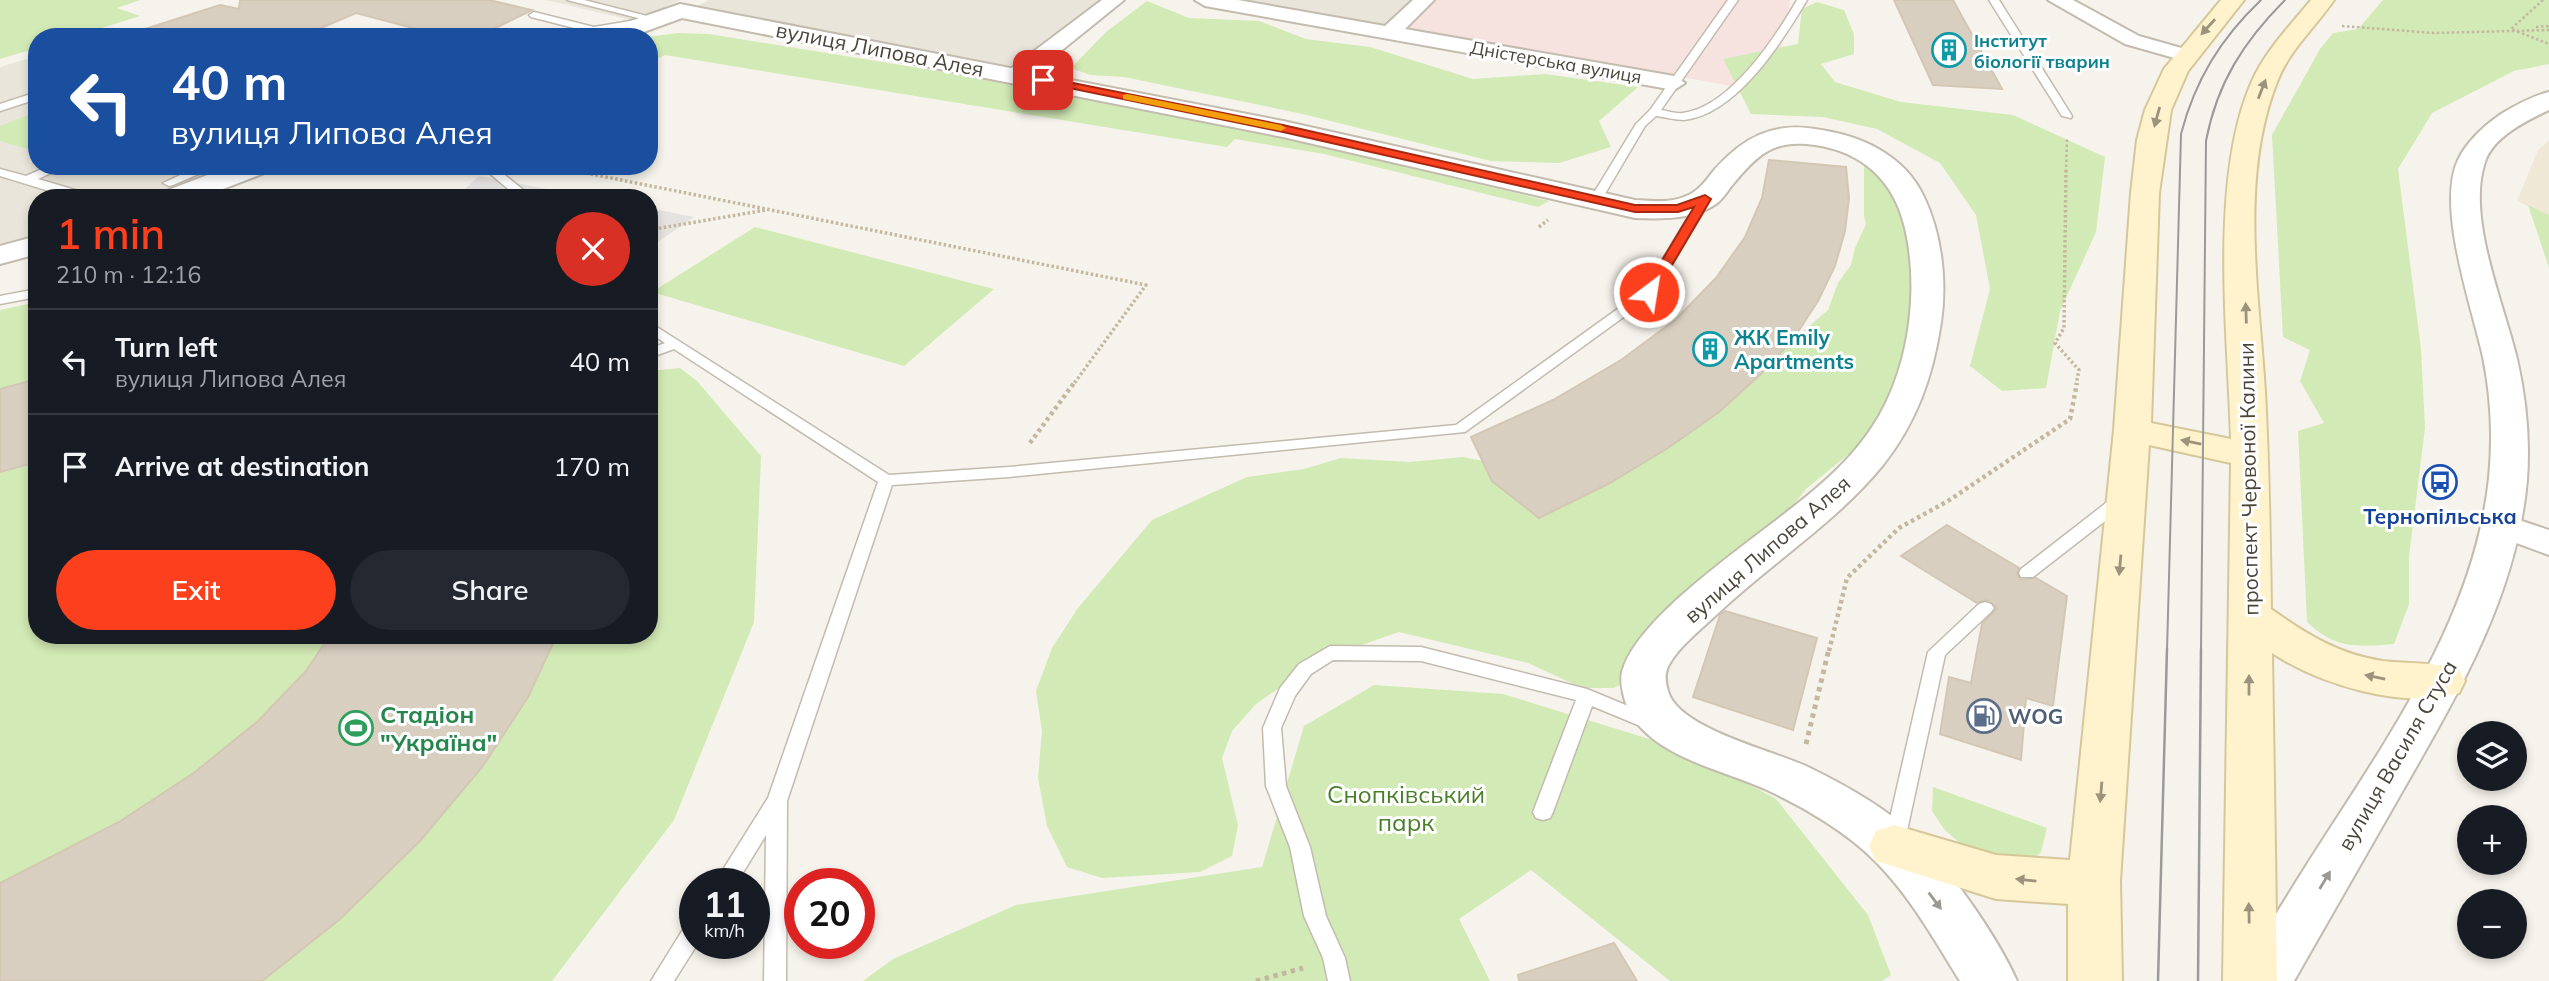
<!DOCTYPE html>
<html lang="en">
<head>
<meta charset="utf-8">
<style>
	body { margin:0; font-family:Mulish,sans-serif; background:#242831; color:#f1f3f6; height:100vh; display:flex; flex-direction:column; font-size:26px; white-space:nowrap }
	* { box-sizing:border-box; margin:0 }
	p { font-size:23px; color:#9ea1a6 }
	.icon { flex:none; width:38px; height:38px; fill:none; stroke:currentColor; stroke-width:2; stroke-linecap:round; stroke-linejoin:round }
	.map { position:relative; flex:1; overflow:hidden }
	.panel { position:absolute; left:28px; top:189px; width:630px; height:455px; display:flex; flex-direction:column; background:#171b24; border-radius:28px; box-shadow:0 4px 10px #0003 }
	.panel>* { flex:none }
	.top-card { position:absolute; left:28px; top:28px; width:630px; height:147px; border-radius:28px; box-shadow:0 4px 10px #0003; background:#1a4fa0; color:#fff; overflow:hidden }
	.tools { position:absolute; left:2457px; top:721px; display:grid; gap:14px }
	.tools a { display:grid; place-items:center; width:70px; height:70px; border-radius:50%; background:#171b24; box-shadow:0 4px 10px #0003; font-size:35px }
	.speed { position:absolute; left:679px; top:868px; display:flex; gap:14px; font-size:35px; font-weight:700; text-align:center }
	.speed>* { display:grid; place-content:center; width:91px; height:91px; border-radius:50%; background:#171b24; box-shadow:0 4px 10px #0003; line-height:1 }
	.speed small { font-size:18px; font-weight:400 }
	.speed .limit { border:10px solid #d22; background:#fff; color:#111 }
	.pin { position:absolute; display:grid; place-items:center; width:60px; height:60px; color:#fff; margin:-30px; border-radius:14px; box-shadow:0 4px 10px #0006 }
	.me { position:absolute; width:77px; margin:-38px; rotate:31deg; stroke-linejoin:round; filter:drop-shadow(0 0 5px #0008) }
	.turn { display:flex; align-items:center; gap:24px; height:147px; padding:0 28px; font-size:32px }
	.turn .icon { width:91px; height:91px; stroke-width:2.5 }
	.turn b { display:block; font-size:49px; line-height:60px }
	.round { display:grid; place-items:center; flex:none; width:74px; height:74px; border-radius:37px; background:#242831 }
	.overview { display:flex; align-items:center; justify-content:space-between; height:119px; padding:0 28px }
	h1 { font-size:42px; font-weight:600; line-height:52px; color:#fc3f1d }
	.action { display:flex; gap:14px; margin-top:auto; padding:14px 28px }
	.action a { flex:1; height:80px; border-radius:42px; background:#fc3f1d; color:#fff; font-size:28px; font-weight:600; line-height:80px; text-align:center }
	.action a+a { background:#242831; color:#f1f3f6 }
	ul { padding:0; list-style:none }
	li { display:flex; align-items:center; gap:21px; height:105px; padding:0 28px; border-top:2px solid #363941 }
	li div { flex:1 }
	li b { display:block; font-size:26px }
	li em { font-style:normal }
	.map>svg:first-child { display:block }
	.residential { fill:#eae5da }
	.education { fill:#efe8d6 }
	.medical { fill:#f6e3e0 }
	.green { fill:#d2eab5 }
	.parking { fill:#e5e3e0 }
	.building { fill:#d8cfc1; stroke:#d3c7b4; stroke-width:2 }
	.lines { fill:none; stroke-linecap:round; stroke-linejoin:round }
	.service-casing { stroke:#c2bbae; stroke-width:3 }
	.minor-casing { stroke:#c2bbae; stroke-width:4 }
	.tertiary-casing { stroke:#c2bbae; stroke-width:4 }
	.secondary-casing { stroke:#d6c79b; stroke-width:4 }
	.path-far3 { stroke:#c4b79f; stroke-width:2.5; stroke-dasharray:2.5 2.5; stroke-linecap:butt }
	.path-far2 { stroke:#c4b79f; stroke-width:3.5; stroke-dasharray:2.5 2.5; stroke-linecap:butt }
	.path-far1 { stroke:#c4b79f; stroke-width:4.5; stroke-dasharray:3.5 3.5; stroke-linecap:butt }
	.path { stroke:#c4b79f; stroke-width:5; stroke-dasharray:4.5 4.5; stroke-linecap:butt }
	.service { fill:#fff; fill-rule:evenodd }
	.minor { fill:#fff; fill-rule:evenodd }
	.tertiary { fill:#fff; fill-rule:evenodd }
	.secondary { fill:#fff3cd; fill-rule:evenodd }
	.tram-far1 { stroke:#9a9a9a; stroke-width:2 }
	.tram { stroke:#9a9a9a; stroke-width:2.5 }
	.oneway { fill:#9c937c }
	.oneway2 { fill:#9c9892 }
	.route { fill:#fc3f1d; stroke:#a42913; stroke-width:2 }
	.slow { fill:#f59e0b }
	.labels { text-anchor:middle; dominant-baseline:central; stroke-width:6; stroke-linejoin:round; paint-order:stroke }
	.far-culture-label { font-size:18px; font-weight:bold; fill:#0d838f; stroke:#fff; text-anchor:start }
	.far-street-label { font-size:18px; fill:#4b4439; stroke:#fff }
	.street-label { font-size:21px; fill:#4b4439; stroke:#fff }
	.culture-label { font-size:21px; font-weight:bold; fill:#0d838f; stroke:#fff; text-anchor:start }
	.transit-label { font-size:21px; font-weight:bold; fill:#164399; stroke:#fff }
	.service-label { font-size:21px; font-weight:bold; fill:#4e5e75; stroke:#fff; text-anchor:start }
	.near-leisure-label { font-size:24px; font-weight:bold; fill:#27864d; stroke:#fff; text-anchor:start }
	.near-park-label { font-size:24px; fill:#4a7f2a; stroke:#fff }
</style>
</head>
<body>
<div class="map">
<svg width="2549" height="981" viewBox="0 0 2549 981">
	<rect width="100%" height="100%" fill="#f6f3ec"/>
	<path class="residential" d="M546,0H680L635,21Z
		M709,0H1105L1013,68L695,7Z
		M1230,0H1414L1386,27Z
		M37,56V166H233L148,198H37V236L0,246V67Z"/>
	<path class="education" d="M2549,140V216L2517,201L2538,150Z"/>
	<path class="medical" d="M1436,0H1790L1772,93L1408,29Z"/>
	<path class="green" d="M0,0H140L117,8L140,16L73,37H37V48L0,59Z
		M2383,0H2549V64L2514,71L2432,113L2398,169L2421,349L2425,428L2409,557V604L2394,644C2355,647 2336,649 2307,622L2298,431L2324,423L2300,381L2310,350L2283,337L2272,135L2320,49L2333,33L2358,29Z
		M1147,1L1189,18L1259,21L1306,39L1370,47L1473,79L1545,74L1638,87L1599,121L1611,147L1559,163L1491,161L1303,114L1124,77L1090,75L1071,68L1106,32Z
		M1817,2L1844,10L1854,34V54L1821,64L1835,82L1901,102L2013,115L2105,157L2096,232L2060,311L2046,388L2002,391L1970,366L1990,289L1976,215L1940,163L1877,129L1823,117L1751,114L1723,59L1798,44L1802,9Z
		M678,33L709,34L981,78L1301,142L1549,201L1538,207L1324,154L1235,139L1227,147L665,55L649,63L647,37Z
		M31,114L37,116V152L0,141V126Z
		M1864,153L1897,185L1921,290L1895,395L1871,428L1868,438L1806,489L1784,517L1631,678L1614,688H1582L1528,663L1399,632L1350,649L1302,672L1256,704L1232,731L1222,758L1238,825L1232,856L1200,872L1102,878L1067,867L1047,826L1038,778L1042,731L1036,691L1052,648L1078,608L1152,520L1247,477L1304,469L1341,458L1409,462L1463,457L1502,465L1764,365L1828,310L1838,283L1851,265L1855,248L1866,224L1864,216Z
		M2528,205L2549,215V268Z
		M755,227L994,289L904,366L652,292Z
		M37,302V635H649V371L680,368L697,381L761,456L754,622L674,820L552,981H0V310Z
		M1374,685L1503,694L1685,750L1776,799L1868,915L1891,975L1882,981H1670L1531,870L1459,919L1490,981H863L893,959L1016,905L1262,867L1304,726Z
		M1933,787L2047,828L2041,852L2034,859L2019,864L1962,845L1944,829L1932,811Z"/>
	<path class="parking" d="M479,176L594,198H455Z
		M649,208L694,217L649,248Z"/>
	<path class="building" d="M240,0H489L532,10L477,37H447L356,13L300,37H143L142,30L220,5L239,9Z
		M1894,0H1953L2002,89L1933,85Z
		M1769,160L1846,167L1849,198L1845,231L1835,266L1818,301L1794,338L1761,374L1719,412L1668,448L1608,484L1539,518L1492,481L1471,437L1553,400L1621,360L1675,320L1716,278L1745,237L1762,198Z
		M37,379V462L0,472V389Z
		M1947,525L2019,568L2017,574L2021,580L2036,578L2067,596L2053,706L2026,698L2021,760L1940,734L1949,677L1971,683L1982,624L1997,608L1986,600L1977,603L1901,556Z
		M1725,611L1817,638L1793,730L1693,697L1720,615Z
		M330,635H557L528,697L483,766L420,841L339,920L262,981H0V883L119,822L195,772L258,721L306,671Z
		M1614,943L1637,981H1519L1518,975Z"/>
	<g class="lines">
		<g class="service-casing">
			<path id="service" d="M567,0H584L651,17L646,20Z
				M1728,0H1738L1661,110C1668,111 1676,114 1683,113C1730,107 1775,38 1797,0H1807C1782,42 1737,114 1684,120C1675,120 1665,117 1656,116L1645,126L1599,204H1591L1589,201L1636,124L1650,110Z
				M1989,0H1999L2072,116L2071,118L2062,116Z
				M534,12L594,27L636,20L641,23L594,33L531,17L529,15Z
				M37,92V99L0,111V104Z
				M49,166H66L38,179L82,192L84,198H72L0,176V169L26,176Z
				M200,166H217L173,185L169,186L163,183Z
				M481,166H494L533,198H519Z
				M1705,195L1711,199L1654,295L1465,432L1009,477L892,485L787,801L786,981H764L766,835L736,884H714L768,798L878,482L674,349L649,358V349L665,343L649,332V322L889,475L1009,467L1456,425L1644,290L1699,199Z
				M37,289V297L0,304V296Z
				M2121,495L2127,496L2129,500L2127,504L2033,577H2021L2019,573L2021,569L2115,496Z
				M1985,602L1991,604L1994,608L1991,612L1945,655L1905,840L1902,846L1895,848L1888,846L1885,840L1928,652L1979,604Z
				M1330,646L1421,647L1587,689L1657,718L1659,723L1657,728L1650,730L1592,706L1553,812L1550,818L1543,820L1536,818L1533,812L1576,700L1421,661L1333,660L1311,674L1295,696L1281,728L1286,786L1310,847L1326,916L1345,958L1350,981H1328L1323,958L1304,916L1290,847L1266,786L1263,728L1280,688L1299,664Z
				M695,921V943H698L674,981H651L687,923Z"/>
		</g>
		<g class="minor-casing">
			<path id="minor" d="M1102,0H1124L1025,80H1009L1006,75L1009,70Z
				M1195,0H1238L1385,26L1413,0H1434L1405,29L1674,76L1685,83L1674,90L1205,6Z
				M2048,0H2073L2139,36L2192,51L2196,55L2185,61L2125,44Z
				M2504,515L2549,530V555L2492,534L2487,526L2492,518Z"/>
		</g>
		<g class="tertiary-casing">
			<path id="tertiary" d="M680,4L1283,121L1635,200C1651,201 1669,203 1684,197C1699,192 1706,180 1715,169C1743,138 1772,122 1815,129C1860,135 1904,154 1924,197C1942,235 1947,282 1941,322C1933,376 1917,422 1883,465C1835,524 1768,565 1714,617C1699,631 1680,646 1670,663C1664,672 1665,681 1668,691C1678,729 1775,751 1808,767C1843,784 1881,805 1910,831C1947,864 1997,936 2017,981H1960C1935,941 1910,896 1876,862C1848,833 1804,807 1767,790C1720,768 1635,754 1623,693C1621,684 1620,675 1624,666C1647,606 1770,530 1821,484C1843,465 1864,442 1879,416C1910,362 1919,288 1905,228C1894,181 1863,152 1815,145C1775,139 1759,153 1734,183C1728,190 1723,199 1716,204C1693,220 1661,219 1635,218L1283,137L682,18L630,37H595L599,32Z
				M2549,92V110C2526,121 2493,137 2485,162C2466,217 2504,304 2517,359C2526,398 2530,440 2527,480C2517,595 2458,694 2402,792C2366,855 2330,918 2294,981H2238C2253,947 2275,917 2294,885C2372,759 2473,630 2489,478C2493,438 2491,396 2483,357C2472,307 2436,207 2458,160C2467,141 2484,126 2501,114C2516,105 2532,96 2549,92Z
				M231,166H271L267,172L200,198H159L163,192Z
				M37,236V254L0,264V246Z"/>
		</g>
		<g class="secondary-casing">
			<path id="secondary" d="M2221,0H2244L2188,71L2171,110L2159,193L2151,423L2231,439C2228,334 2209,178 2252,81C2266,50 2290,26 2311,0H2334C2315,28 2289,50 2277,82C2239,178 2259,292 2265,392C2269,464 2270,537 2271,609C2306,634 2340,655 2383,661C2409,664 2434,662 2459,669L2465,681L2459,693C2403,710 2319,684 2272,653L2277,981H2223L2231,463L2149,445L2120,881L2122,981H2068V904L1996,899L1876,861L1869,846L1876,831L1894,825L1996,855L2070,860L2114,430L2131,193L2137,140L2145,110L2164,69Z"/>
		</g>
		<path class="path-far3" d="M2543,0L2511,29L2549,44
			M2342,26L2434,33L2549,30
			M2536,27L2549,26
			M551,166L580,172
			M2066,172L2067,138"/>
		<path class="path-far2" d="M571,170L1146,285L1073,385
			M2066,170L2064,328L2055,343L2079,370L2076,385
			M1539,227L1548,220
			M649,230L766,210"/>
		<path class="path-far1" d="M1030,443L1074,383
			M1829,651L1847,578L1899,528L1948,501L2070,419L2077,383"/>
		<path class="path" d="M1806,744L1829,649
			M1256,981L1303,968"/>
		<use href="#service" class="service"/>
		<use href="#minor" class="minor"/>
		<use href="#tertiary" class="tertiary"/>
		<use href="#secondary" class="secondary"/>
		<path class="tram-far1" d="M2167,651L2181,134C2195,80 2221,38 2261,0
			M2201,651L2206,141C2217,83 2244,41 2285,0"/>
		<path class="tram" d="M2158,981L2167,649
			M2198,981L2201,649"/>
	</g>
	<defs><path id="oneway-solid" d="M-6-.8H1V-3.2L6.5 0L1 3.2V.8H-6Z" transform="scale(1.75)"/></defs>
	<g class="oneway">
		<use href="#oneway-solid" transform="translate(2208 27) rotate(132)"/>
		<use href="#oneway-solid" transform="translate(2262 89) rotate(-69)"/>
		<use href="#oneway-solid" transform="translate(2157 117) rotate(105)"/>
		<use href="#oneway-solid" transform="translate(2246 313) rotate(-92)"/>
		<use href="#oneway-solid" transform="translate(2191 442) rotate(-168)"/>
		<use href="#oneway-solid" transform="translate(2120 565) rotate(95)"/>
		<use href="#oneway-solid" transform="translate(2375 677) rotate(-168)"/>
		<use href="#oneway-solid" transform="translate(2249 685) rotate(-90)"/>
		<use href="#oneway-solid" transform="translate(2101 792) rotate(95)"/>
		<use href="#oneway-solid" transform="translate(2026 880) rotate(-174)"/>
		<use href="#oneway-solid" transform="translate(2249 913) rotate(-91)"/>
	</g>
	<g class="oneway2">
		<use href="#oneway-solid" transform="translate(2325 880) rotate(-59)"/>
		<use href="#oneway-solid" transform="translate(1935 901) rotate(53)"/>
	</g>
	<path class="route" d="M1043,77L1283,125L1635,205H1677L1705,195L1711,199L1656,292L1649,296L1643,292L1694,207L1678,212H1635L1283,132L1040,82V78Z"/>
	<path class="slow" d="M1127,94L1281,125L1286,128L1281,131L1123,99V95Z"/>
	<defs>
		<g id="building-ring" transform="scale(1.75)"><circle r="9.5" fill="#fff" stroke="#0f9aa8" stroke-width="1.5"/><path d="M-4-6H4V6H1V3H-1V6H-4ZM-2.5-4.3h1.7v1.8h-1.7ZM.8-4.3h1.7v1.8H.8ZM-2.5-1h1.7V.8h-1.7ZM.8-1h1.7V.8H.8Z" fill="#0f9aa8"/></g>
		<g id="bus-ring" transform="scale(1.75)"><circle r="9.5" fill="#fff" stroke="#1a4fb4" stroke-width="1.5"/><path d="M-5-6H5V4H4V6H2V4H-2V6H-4V4H-5ZM-3.5-4V0h7V-4ZM-3.5 1.2v1.5H-2V1.2ZM2 1.2v1.5H3.5V1.2Z" fill="#1a4fb4"/></g>
		<g id="fuel-ring" transform="scale(1.75)"><circle r="9.5" fill="#fff" stroke="#5c6f8a" stroke-width="1.5"/><path d="M-5.5-6h7V0h2V4h1.3V-2.5L3-4.5l.8-.8L6-3V5H2.5V1h-1V6h-7ZM-4.2-4.7v3.2H.2V-4.7Z" fill="#5c6f8a"/></g>
		<g id="stadium-ring" transform="scale(1.75)"><circle r="9.5" fill="#fff" stroke="#2e9e5b" stroke-width="1.5"/><path d="M0-5a6.5 5 0 1 0 0 10a6.5 5 0 1 0 0-10ZM-3.5-1.8h7v3.6h-7Z" fill="#2e9e5b"/></g>
	</defs>
	<g fill-rule="evenodd">
		<use href="#building-ring" x="1949" y="50"/>
		<use href="#building-ring" x="1710" y="349"/>
		<use href="#bus-ring" x="2440" y="482"/>
		<use href="#fuel-ring" x="1984" y="716"/>
		<use href="#stadium-ring" x="356" y="728"/>
	</g>
	<g class="labels">
		<g class="far-culture-label">
			<text x="1974" y="40">Інститут<tspan x="1974" dy="21">біології тварин</tspan></text>
		</g>
		<g class="far-street-label">
			<text transform="translate(1556 62) rotate(10)">Дністерська вулиця</text>
		</g>
		<g class="street-label">
			<text transform="translate(880 49) rotate(11)">вулиця Липова Алея</text>
			<text transform="translate(2248 479) rotate(-91)">проспект Червоної Калини</text>
			<text transform="translate(1767 549) rotate(-41)">вулиця Липова Алея</text>
			<text transform="translate(2397 755) rotate(-60)">вулиця Василя Стуса</text>
		</g>
		<g class="culture-label">
			<text x="1734" y="337">ЖК Emily<tspan x="1734" dy="24">Apartments</tspan></text>
		</g>
		<g class="transit-label">
			<text x="2440" y="516">Тернопільська</text>
		</g>
		<g class="service-label">
			<text x="2008" y="716">WOG</text>
		</g>
		<g class="near-leisure-label">
			<text x="380" y="714">Стадіон<tspan x="380" dy="28">"Україна"</tspan></text>
		</g>
		<g class="near-park-label">
			<text x="1406" y="794">Снопківський<tspan x="1406" dy="28">парк</tspan></text>
		</g>
	</g>
</svg>
<div class="tools">
<a><svg class="icon" aria-label="layers" viewBox="0 0 24 24"><path d="M12 4l9 5-9 5-9-5zM3 14l9 5 9-5"/></svg></a>
<a>+</a>
<a>−</a>
</div>
<div class="speed"><div>11<small>km/h</small></div><div class="limit">20</div></div>
<div class="pin" style="left:1043px;top:80px;background:#d93025"><svg class="icon" aria-label="arrive" viewBox="0 0 24 24"><path d="M6 21V4h12l-3 4 3 4H6"/></svg></div>
<svg class="me" style="left:1649px;top:292px" viewBox="-20 -20 40 40"><circle r="17" fill="#fc3f1d" stroke="#fff" stroke-width="3"/><path d="M0-11L8 9 0 5-8 9z" fill="#fff"/></svg>
<div class="top-card">
<div class="turn"><svg class="icon" aria-label="left" viewBox="0 0 24 24"><path d="M17 20v-9H6M10 6l-5 5 5 5"/></svg><div><b>40 m</b>вулиця Липова Алея</div></div>
</div>
<section class="panel">
<div class="overview"><div><h1>1 min</h1><p>210 m · 12:16</p></div><a class="round" style="background:#d93025;color:#fff"><svg class="icon" aria-label="close" viewBox="0 0 24 24"><path d="M6 6l12 12M18 6L6 18"/></svg></a></div>
<ul>
<li><svg class="icon" aria-label="left" viewBox="0 0 24 24"><path d="M17 20v-9H6M10 6l-5 5 5 5"/></svg><div><b>Turn left</b><p>вулиця Липова Алея</p></div><em>40 m</em></li>
<li><svg class="icon" aria-label="arrive" viewBox="0 0 24 24"><path d="M6 21V4h12l-3 4 3 4H6"/></svg><div><b>Arrive at destination</b></div><em>170 m</em></li>
</ul>
<div class="action"><a>Exit</a><a>Share</a></div>
</section>
</div>
</body>
</html>
